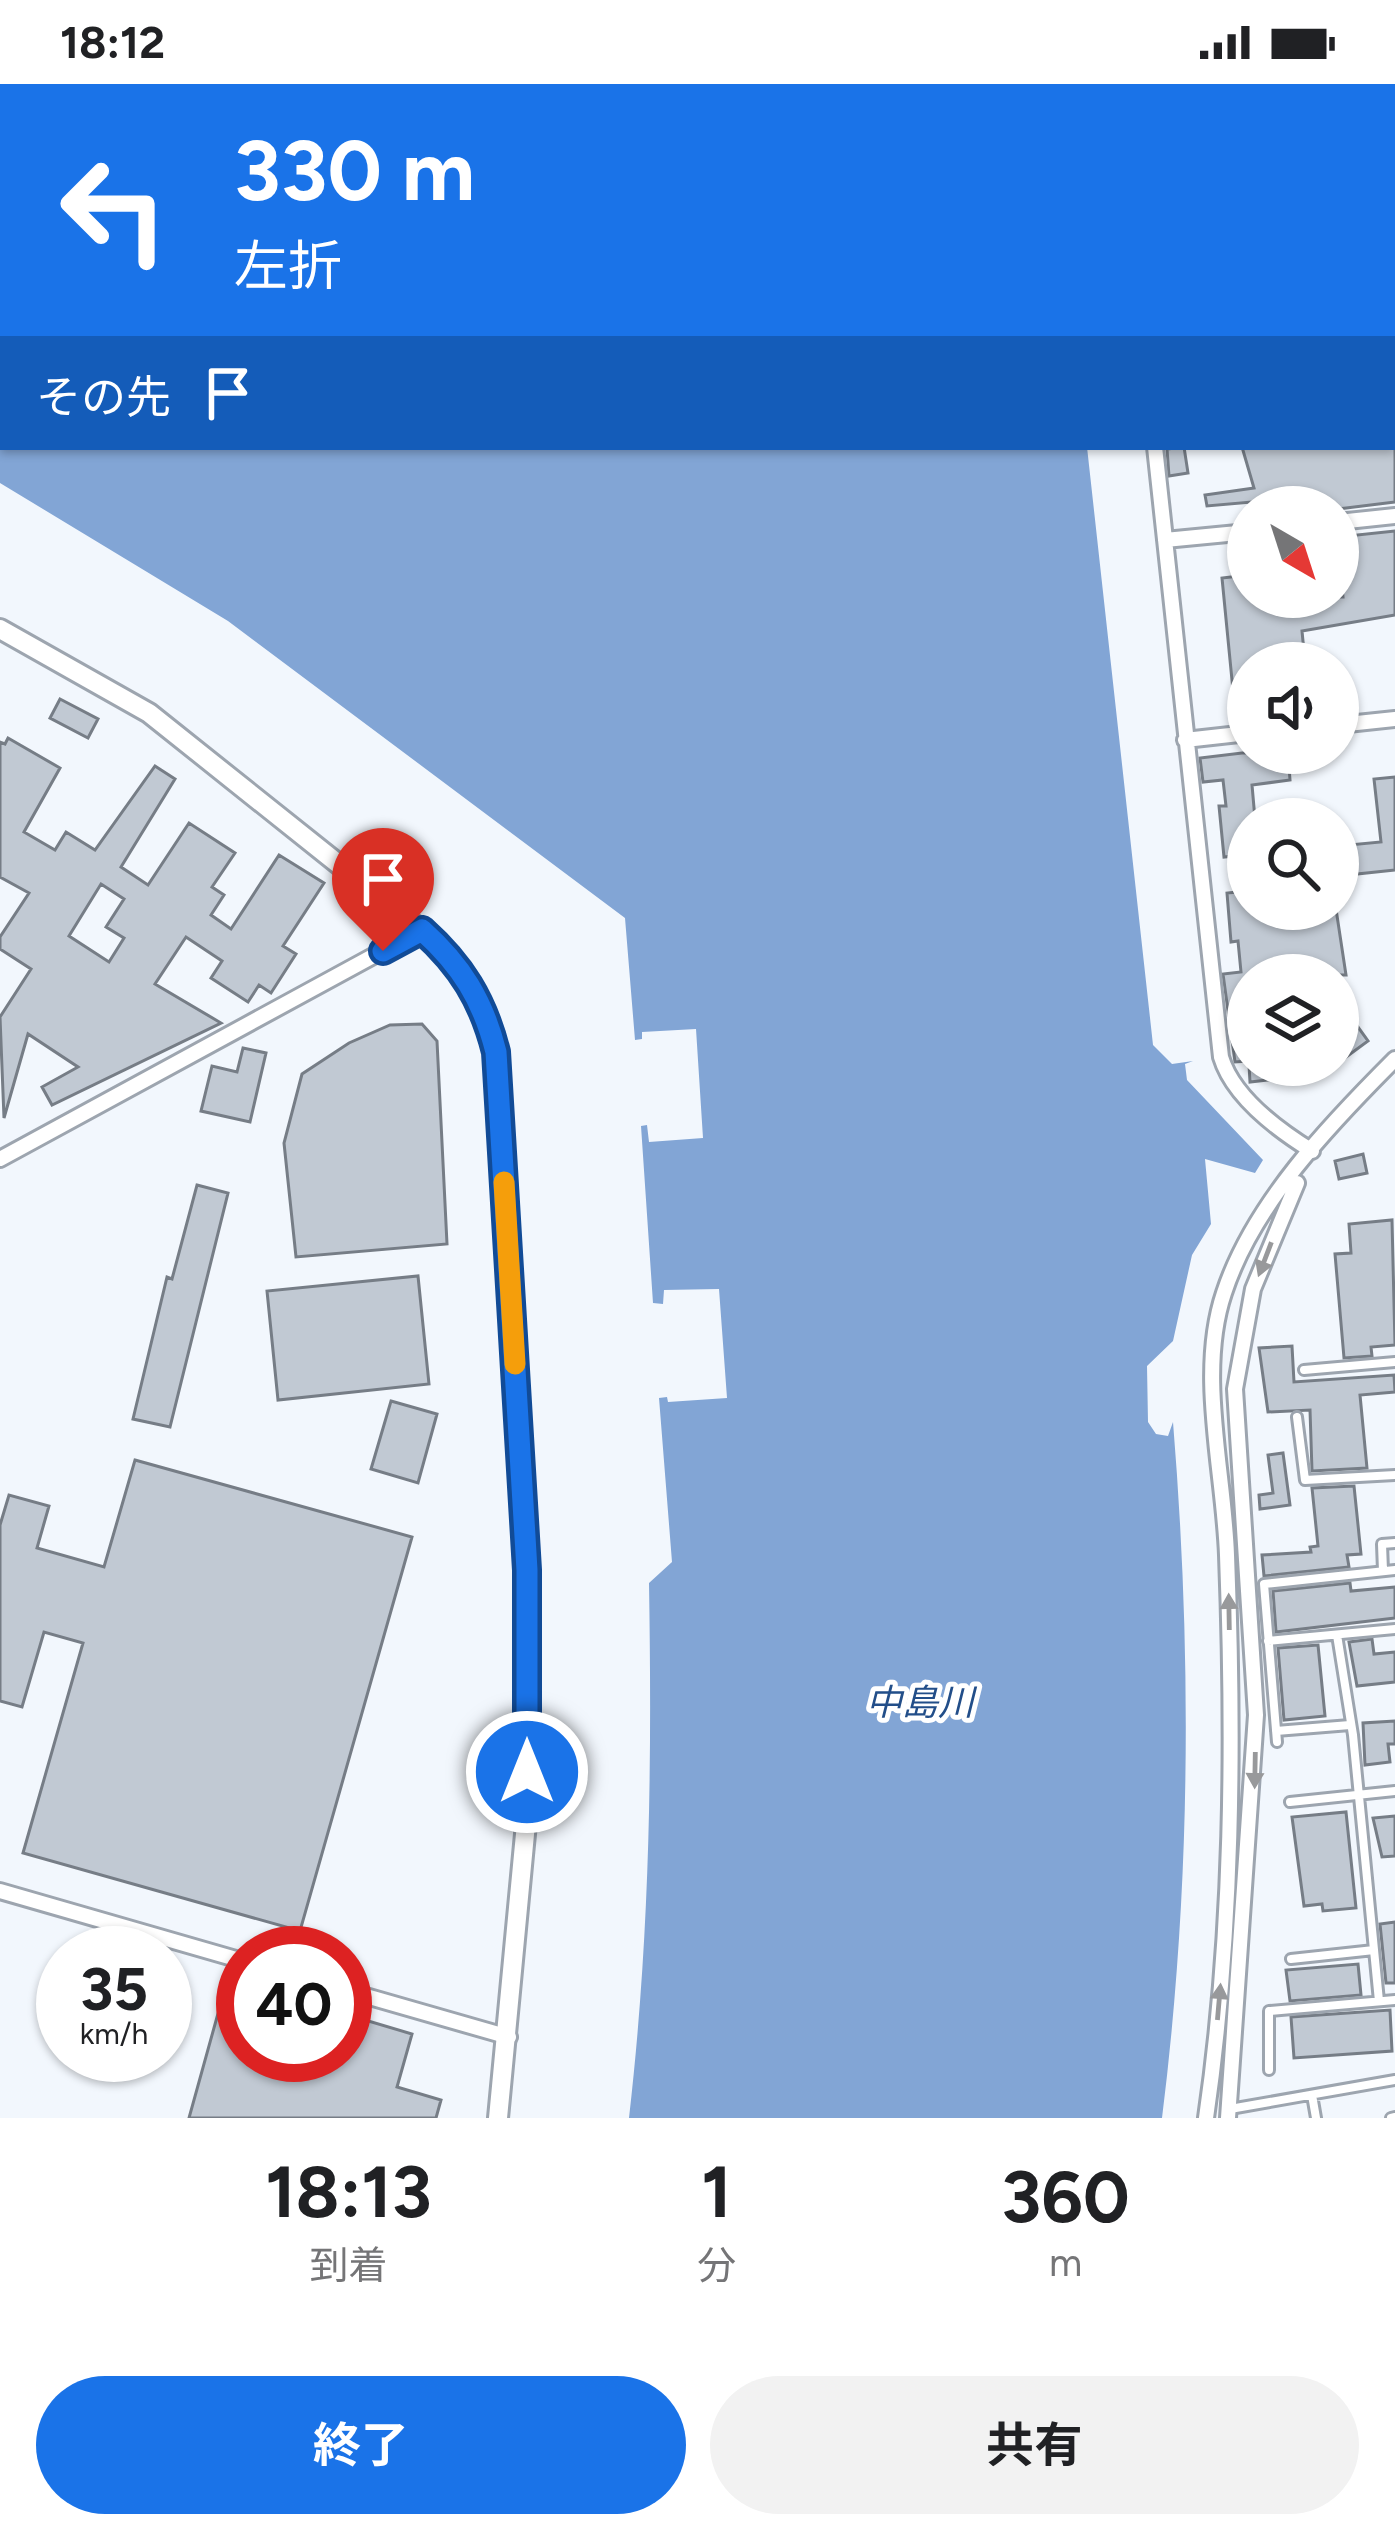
<!DOCTYPE html>
<html lang="ja">
<head>
<meta charset="utf-8">
<style>
	body { margin:0; font-family:Figtree,"Noto Sans JP",sans-serif; background:#f2f2f2; color:#202124; height:100vh; display:flex; flex-direction:column; font-size:45px; white-space:nowrap }
	* { box-sizing:border-box; margin:0 }
	p { font-size:39px; color:#757577 }
	.icon { flex:none; width:66px; height:66px; fill:none; stroke:currentColor; stroke-width:2; stroke-linecap:round; stroke-linejoin:round }
	.map { position:relative; height:2034px; overflow:hidden }
	.panel { display:flex; flex-direction:column; background:#fff; flex:1 }
	.panel>* { flex:none }
	.guide { position:absolute; left:0px; top:0px; width:1395px; height:366px; box-shadow:0 3px 9px #0004; background:#1a73e8; color:#fff; overflow:hidden }
	.needle { width:78px; rotate:141deg }
	.buttons { position:absolute; left:1227px; top:402px; display:grid; gap:24px }
	.buttons a { display:grid; place-items:center; width:132px; height:132px; border-radius:50%; background:#fff; box-shadow:0 3px 9px #0004; font-size:60px }
	.speed { position:absolute; left:36px; top:1842px; display:flex; gap:24px; font-size:60px; font-weight:700; text-align:center }
	.speed>* { display:grid; place-content:center; width:156px; height:156px; border-radius:50%; background:#fff; box-shadow:0 3px 9px #0004; line-height:1 }
	.speed small { font-size:30px; font-weight:400 }
	.speed .limit { border:18px solid #d22; background:#fff; color:#111 }
	.pin { position:absolute; display:grid; place-items:center; width:102px; height:102px; color:#fff; margin:-123px -51px; border-radius:50% 50% 50% 0; rotate:-45deg; box-shadow:0 0 12px #0007 }
	.pin .icon { rotate:45deg }
	.me { position:absolute; width:132px; margin:-66px; rotate:0deg; stroke-linejoin:round; filter:drop-shadow(0 0 9px #0008) }
	.turn { display:flex; align-items:center; gap:42px; height:252px; padding:0 36px; font-size:54px }
	.turn .icon { width:156px; height:156px; stroke-width:2.5 }
	.turn b { display:block; font-size:84px; line-height:102px }
	.then { display:flex; align-items:center; height:114px; padding:0 36px; background:#0003; gap:24px; font-size:45px }
	.eta { display:flex; justify-content:space-evenly; align-items:center; height:204px; text-align:center }
	.eta b { font-size:72px; font-weight:700; line-height:84px }
	.primary-button { display:flex; gap:24px; margin-top:auto; padding:24px 36px }
	.primary-button a { flex:1; height:138px; border-radius:72px; background:#1a73e8; color:#fff; font-size:48px; font-weight:700; line-height:138px; text-align:center }
	.primary-button a+a { background:#f2f2f2; color:#202124 }
	.status { display:flex; justify-content:space-between; align-items:center; height:84px; padding:0 60px; background:#fff; direction:ltr }
	.status svg { height:33px; fill:currentColor }
	.map>svg:first-child { display:block }
	.water { fill:#82a5d5 }
	.building { fill:#c1c9d3; stroke:#767d86; stroke-width:3; fill-rule:evenodd }
	.lines { fill:none; stroke-linecap:round; stroke-linejoin:round }
	.service-casing { stroke:#9da5af; stroke-width:14 }
	.minor-casing { stroke:#9da5af; stroke-width:20 }
	.tertiary-casing { stroke:#9da5af; stroke-width:24 }
	.motorway-casing { stroke:#9da5af; stroke-width:33 }
	.service { stroke:#fff; stroke-width:8 }
	.minor { stroke:#fff; stroke-width:14 }
	.tertiary { stroke:#fff; stroke-width:18 }
	.motorway { stroke:#fff; stroke-width:27 }
	.oneway { fill:#98999b }
	.route-casing { stroke:#114b97; stroke-width:30 }
	.route { stroke:#1a73e8; stroke-width:21 }
	.slow { stroke:#f59e0b; stroke-width:21 }
	.labels { text-anchor:middle; dominant-baseline:central; stroke-width:10; stroke-linejoin:round; paint-order:stroke }
	.water-label { font-size:36px; font-style:italic; fill:#224e89; stroke:#fff }
</style>
</head>
<body>
<div class="status"><b>18:12</b><svg viewBox="0 0 49 12"><path d="M0 12V9h3v3zM5 12V6h3v6zM10 12V3h3v9zM15 12V0h3v12zM26 1h20v11H26zM47 4h2v5h-2z"/></svg></div>
<div class="map">
<svg width="1395" height="2034" viewBox="0 0 1395 2034">
	<rect width="100%" height="100%" fill="#f2f7fd"/>
	<path class="water" d="M0,0H1092L3,3V363H1087L1153,961L1172,980L1193,977L1185,980L1187,996L1263,1076L1255,1089L1205,1075L1211,1140L1192,1171L1173,1257L1147,1282L1148,1338L1156,1350L1168,1352L1173,1338C1192,1570 1191,1803 1162,2034H629C650,1851 652,1682 649,1499L672,1478L659,1314L667,1313L668,1318L727,1314L719,1205L664,1206L663,1220L653,1219L641,1042L647,1041L649,1058L703,1054L696,945L642,948V955L635,956L625,834L228,537L0,399Z"/>
	<path class="building" d="M1184,363L1188,389L1169,392L1167,365Z
		M1242,363H1395V418L1338,425L1275,423L1274,416L1207,422L1205,411L1254,404Z
		M1395,447V531L1302,547L1305,578L1248,579V626L1235,627L1222,494L1248,491V513H1343L1338,453Z
		M60,615L98,635L88,654L50,634Z
		M8,654L60,684L24,748L55,766L66,748L95,766L155,682L175,695L121,783L148,801L189,739L235,769L212,803L224,811L211,831L231,845L279,771L324,799L283,862L296,870L271,909L259,901L248,918L211,894L222,877L186,853L155,900L221,939L52,1021L42,1003L78,983L28,950L4,1034L0,933L31,885L0,865V853L29,809L0,793V658L5,660ZM101,800L124,815L106,843L124,854L109,878L69,852Z
		M1242,669H1288L1290,696L1252,701L1255,735H1248L1245,771L1224,773L1219,722H1226L1223,696L1203,698L1200,674Z
		M1395,693V786L1338,792V762L1381,758L1374,695Z
		M1248,807V825H1336L1346,891H1248V977L1235,978L1223,890L1241,888L1238,857L1231,858L1227,809Z
		M1338,915L1368,957L1338,979Z
		M422,940L437,957L447,1160L296,1173L284,1059L302,990L349,959L390,941Z
		M243,964L266,969L250,1038L201,1027L212,982L237,988Z
		M1249,981H1321L1322,990L1250,998Z
		M1363,1070L1367,1089L1339,1095L1335,1077Z
		M197,1101L228,1109L170,1343L133,1335L167,1193L172,1195Z
		M1392,1136L1395,1261L1371,1263L1372,1272L1344,1274L1335,1170L1351,1169L1349,1140Z
		M418,1192L429,1300L278,1316L267,1207Z
		M1292,1262L1294,1298L1394,1291L1395,1308L1360,1311L1367,1384L1312,1387L1310,1326L1268,1328L1259,1264Z
		M391,1317L437,1330L418,1399L371,1385Z
		M1283,1369L1290,1421L1260,1425L1259,1411L1273,1409L1268,1371Z
		M135,1376L412,1453L300,1847L23,1769L83,1559L44,1548L22,1623L0,1617V1441L9,1411L49,1422L37,1464L104,1483Z
		M1354,1402L1361,1470L1347,1471L1349,1483L1264,1492L1262,1471L1311,1468L1310,1463L1318,1462L1312,1404Z
		M1350,1499L1351,1507L1395,1503V1534L1276,1548L1273,1507Z
		M1372,1555L1374,1570L1395,1568V1598L1357,1602L1349,1558Z
		M1318,1561L1325,1632L1284,1636L1278,1564Z
		M1395,1637V1660H1388L1390,1678L1365,1681L1363,1639Z
		M1346,1728L1356,1824L1323,1827L1322,1820L1304,1822L1292,1733Z
		M1395,1732V1772L1382,1773L1373,1734Z
		M1395,1838V1899H1386L1380,1840Z
		M1358,1880L1361,1911L1290,1917L1286,1886Z
		M222,1915L243,1920V1971H345V1930L412,1950L397,2003L441,2016L436,2034H189Z
		M1390,1926L1392,1967L1294,1974L1291,1933Z"/>
	<g class="lines">
		<g class="service-casing">
			<path id="service" d="M1304,1286L1395,1278
				M1297,1333L1305,1396L1395,1391
				M1383,1487L1382,1460L1395,1459
				M1337,1551L1353,1651L1379,1917
				M1268,1557L1395,1545
				M1276,1647L1350,1641
				M1277,1658L1264,1500L1395,1486
				M1290,1718L1395,1707
				M1291,1875L1374,1866
				M1269,1986V1927L1395,1916
				M1312,2011L1316,2034
				M1230,2025L1395,1996
				M1391,2034L1395,2033"/>
		</g>
		<g class="minor-casing">
			<path id="minor" d="M1392,220H1395
				M1155,363L1221,973C1233,1013 1278,1046 1312,1067
				M1338,438L1395,432
				M1165,456L1248,448
				M1338,641L1395,635
				M1185,656L1248,649
				M0,1075L421,846
				M0,1807L243,1877
				M345,1906L509,1953
				M1206,2034C1233,1848 1234,1658 1227,1471C1224,1387 1197,1289 1224,1209C1253,1120 1330,1040 1395,975
				M1228,2034L1256,1631L1235,1305L1253,1205L1297,1099"/>
		</g>
		<g class="tertiary-casing">
			<path id="tertiary" d="M0,545L149,629L421,846L467,893L496,968L527,1486V1729L498,2034"/>
		</g>
		<g class="motorway-casing">
			<path id="motorway" d="M0,69H3
				M1392,95H1395
				M0,102H3
				M1392,132H1395"/>
		</g>
		<use href="#service" class="service"/>
		<use href="#minor" class="minor"/>
		<use href="#tertiary" class="tertiary"/>
		<use href="#motorway" class="motorway"/>
	</g>
	<defs><path id="oneway-solid" d="M-6-.8H1V-3.2L6.5 0L1 3.2V.8H-6Z" transform="scale(3)"/></defs>
	<g class="oneway">
		<use href="#oneway-solid" transform="translate(1265 1175) rotate(111)"/>
		<use href="#oneway-solid" transform="translate(1229 1528) rotate(-91)"/>
		<use href="#oneway-solid" transform="translate(1255 1686) rotate(91)"/>
		<use href="#oneway-solid" transform="translate(1219 1918) rotate(-85)"/>
	</g>
	<g class="lines">
		<g class="route-casing">
			<path id="route" d="M383,867L422,846C461,881 483,916 496,968L527,1486V1688"/>
		</g>
		<use href="#route" class="route"/>
		<path class="slow" d="M504,1098L515,1280"/>
	</g>
	<g class="labels">
		<g class="water-label">
			<text x="920" y="1618">中島川</text>
		</g>
	</g>
</svg>
<div class="buttons">
<a><svg class="needle" viewBox="-14 -14 28 28"><path d="M0-13l5 13h-10z" fill="#e53935"/><path d="M0 13l5-13h-10z" fill="#757577"/></svg></a>
<a><svg class="icon" aria-label="sound" viewBox="0 0 24 24"><path d="M4 9h4l5-4v14l-5-4H4zM17 9q2 3 0 6"/></svg></a>
<a><svg class="icon" aria-label="search" viewBox="0 0 24 24"><circle cx="10" cy="10" r="6"/><path d="M15 15l6 6"/></svg></a>
<a><svg class="icon" aria-label="layers" viewBox="0 0 24 24"><path d="M12 4l9 5-9 5-9-5zM3 14l9 5 9-5"/></svg></a>
</div>
<div class="speed"><div>35<small>km/h</small></div><div class="limit">40</div></div>
<div class="pin" style="left:383px;top:867px;background:#d93025"><svg class="icon" aria-label="arrive" viewBox="0 0 24 24"><path d="M6 21V4h12l-3 4 3 4H6"/></svg></div>
<svg class="me" style="left:527px;top:1688px" viewBox="-20 -20 40 40"><circle r="17" fill="#1a73e8" stroke="#fff" stroke-width="3"/><path d="M0-11L8 9 0 5-8 9z" fill="#fff"/></svg>
<div class="guide">
<div class="turn"><svg class="icon" aria-label="left" viewBox="0 0 24 24"><path d="M17 20v-9H6M10 6l-5 5 5 5"/></svg><div><b>330 m</b>左折</div></div>
<div class="then">その先<svg class="icon" aria-label="arrive" viewBox="0 0 24 24"><path d="M6 21V4h12l-3 4 3 4H6"/></svg></div>
</div>
</div>
<section class="panel">
<div class="eta">
<div><b>18:13</b><p>到着</p></div>
<div><b>1</b><p>分</p></div>
<div><b>360</b><p>m</p></div>
</div>
<div class="primary-button"><a>終了</a><a>共有</a></div>
</section>
</body>
</html>
